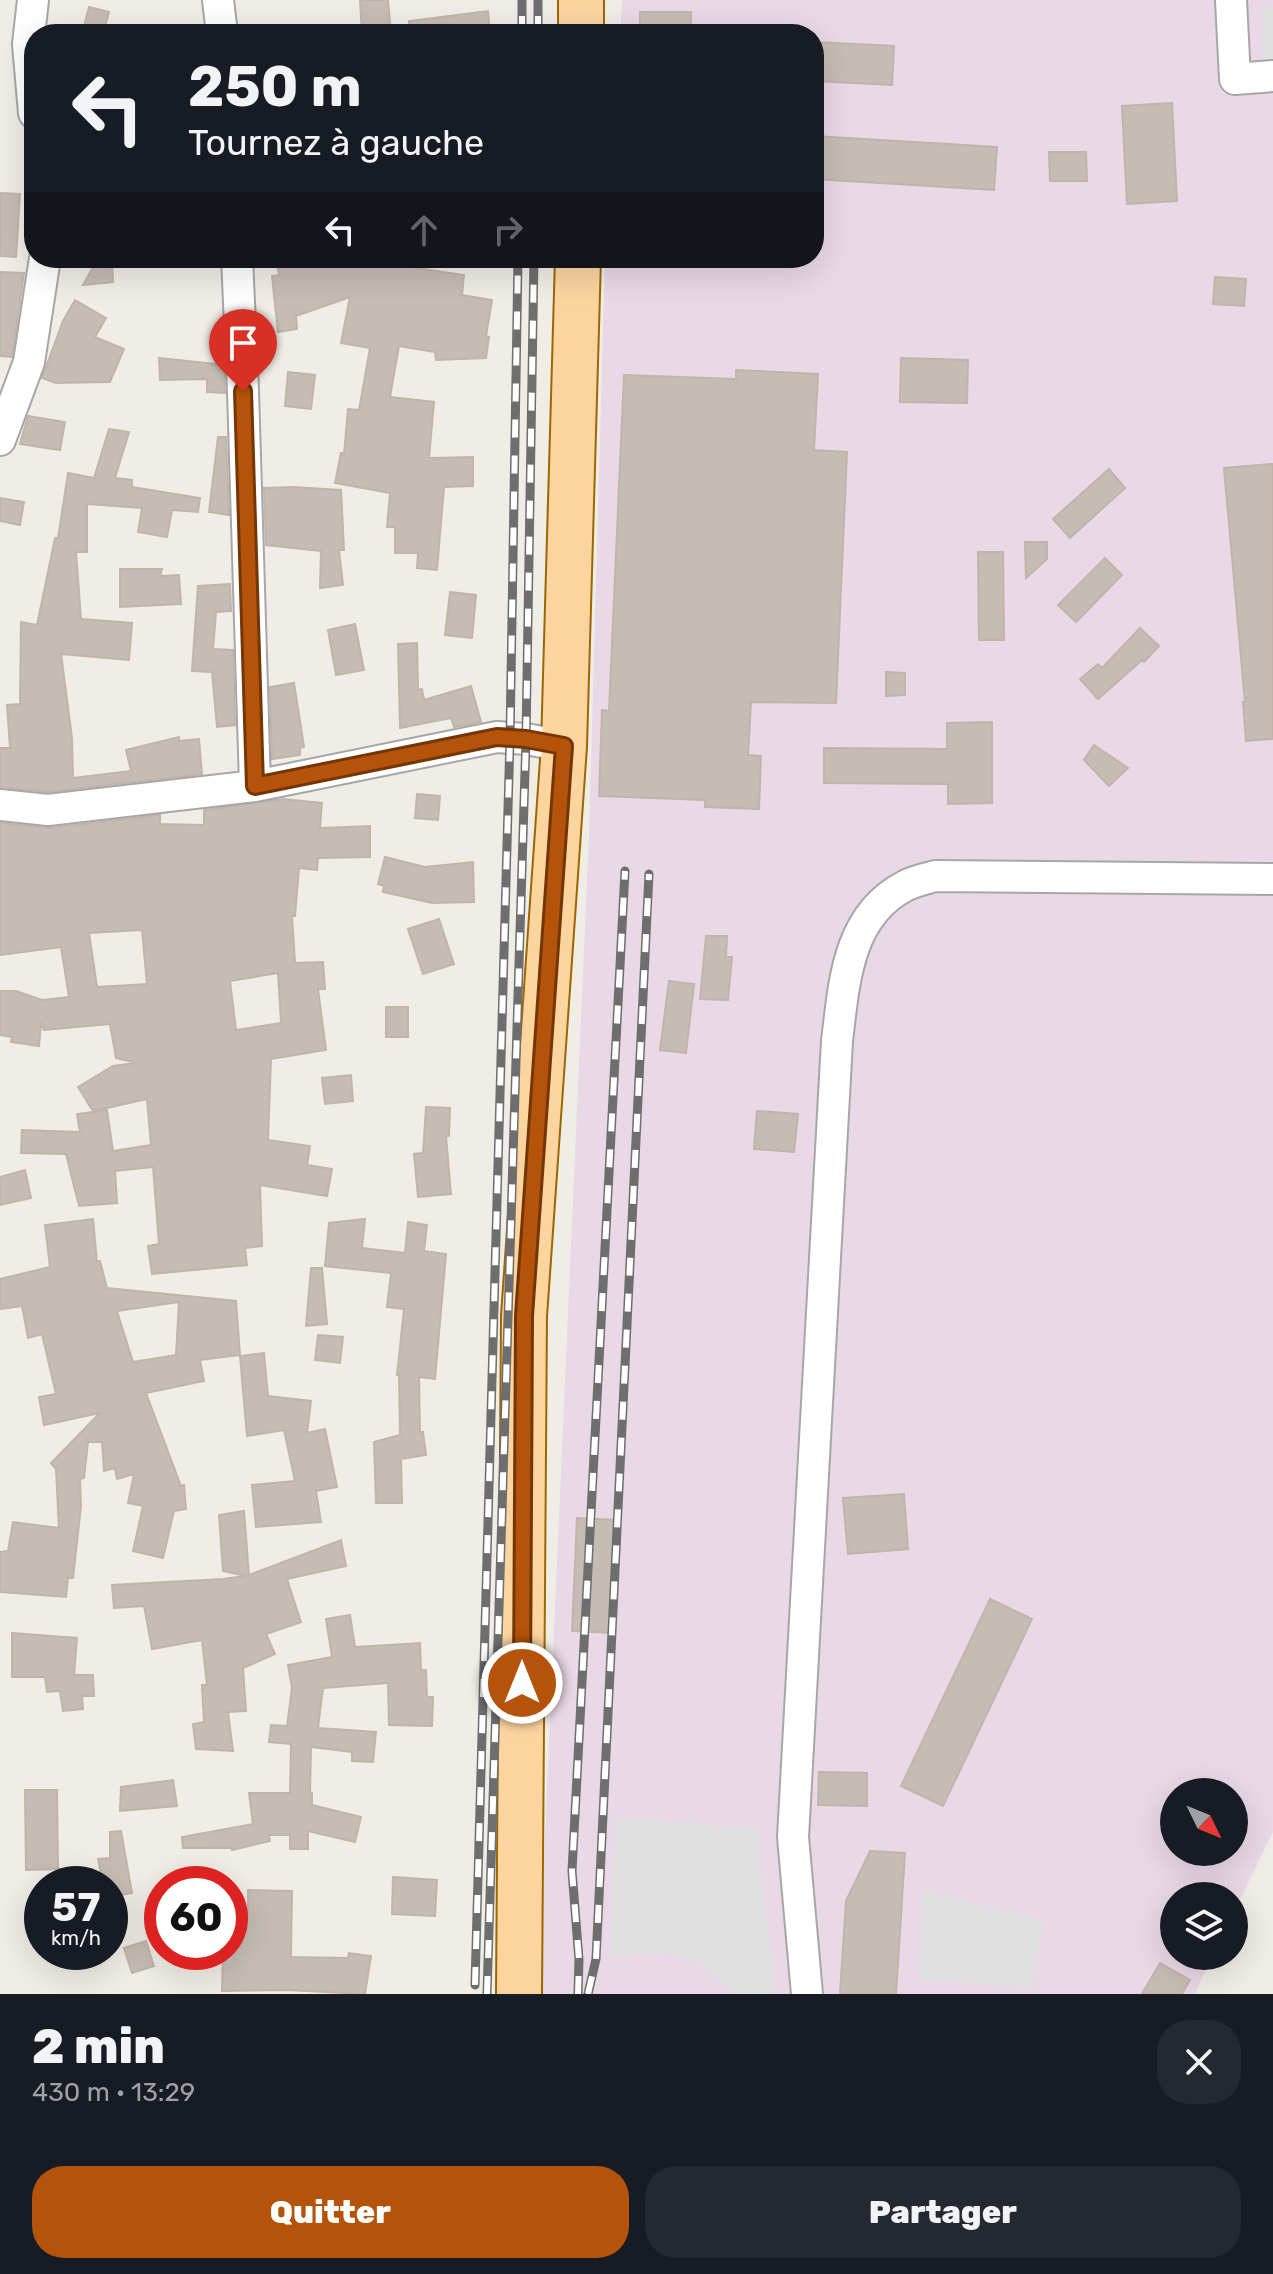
<!DOCTYPE html>
<html lang="fr">
<head>
<meta charset="utf-8">
<style>
	body { margin:0; font-family:Rubik,sans-serif; background:#242831; color:#f1f3f6; height:100vh; display:flex; flex-direction:column; font-size:30px; white-space:nowrap }
	* { box-sizing:border-box; margin:0 }
	p { font-size:26px; color:#9ea1a6 }
	.icon { flex:none; width:44px; height:44px; fill:none; stroke:currentColor; stroke-width:2; stroke-linecap:round; stroke-linejoin:round }
	.map { position:relative; height:1994px; overflow:hidden }
	.sheet { display:flex; flex-direction:column; background:#171b24; flex:1 }
	.sheet>* { flex:none }
	.guide { position:absolute; left:24px; top:24px; width:800px; height:244px; border-radius:32px; box-shadow:0 8px 32px #0002; background:#171b24; color:#f1f3f6; overflow:hidden }
	.needle { width:52px; rotate:133deg }
	.controls { position:absolute; left:1160px; top:1778px; display:grid; gap:16px }
	.controls a { display:grid; place-items:center; width:88px; height:88px; border-radius:50%; background:#171b24; box-shadow:0 8px 32px #0002; font-size:40px }
	.speed { position:absolute; left:24px; top:1866px; display:flex; gap:16px; font-size:40px; font-weight:700; text-align:center }
	.speed>* { display:grid; place-content:center; width:104px; height:104px; border-radius:50%; background:#171b24; box-shadow:0 8px 32px #0002; line-height:1 }
	.speed small { font-size:20px; font-weight:400 }
	.speed .limit { border:12px solid #d22; background:#fff; color:#111 }
	.pin { position:absolute; display:grid; place-items:center; width:68px; height:68px; color:#fff; margin:-82px -34px; border-radius:50% 50% 50% 0; rotate:-45deg; box-shadow:0 0 8px #0007 }
	.pin .icon { rotate:45deg }
	.me { position:absolute; width:88px; margin:-44px; rotate:0deg; stroke-linejoin:round; filter:drop-shadow(0 0 6px #0008) }
	.turn { display:flex; align-items:center; gap:28px; height:168px; padding:0 32px; font-size:36px }
	.turn .icon { width:104px; height:104px; stroke-width:2.5 }
	.turn b { display:block; font-size:56px; line-height:68px }
	.lanes { display:flex; align-items:center; height:76px; padding:0 32px; background:#0003; justify-content:center; gap:40px; direction:ltr }
	.lanes .off { opacity:.35 }
	.round { display:grid; place-items:center; flex:none; width:84px; height:84px; border-radius:32px; background:#242831 }
	.head { display:flex; align-items:center; justify-content:space-between; height:136px; padding:0 32px }
	h1 { font-size:48px; font-weight:800; line-height:60px }
	.button { display:flex; gap:16px; margin-top:auto; padding:16px 32px }
	.button a { flex:1; height:92px; border-radius:32px; background:#b45309; color:#fff; font-size:32px; font-weight:800; line-height:92px; text-align:center }
	.button a+a { background:#242831; color:#f1f3f6 }
	.map>svg:first-child { display:block }
	.industrial { fill:#e9d8e6; fill-rule:evenodd }
	.parking { fill:#e0e0e0 }
	.building { fill:#c5bdb5; stroke:#c2b4a8; stroke-width:2; fill-rule:evenodd }
	.lines { fill:none; stroke-linecap:round; stroke-linejoin:round }
	.minor-casing { stroke:#a7a7a7; stroke-width:34 }
	.primary-casing { stroke:#9b6700; stroke-width:48 }
	.minor { stroke:#fff; stroke-width:30 }
	.primary { stroke:#fcd4a0; stroke-width:44 }
	.rail-casing { stroke:#6e6e6e; stroke-width:9 }
	.rail { stroke:#fff; stroke-width:6; stroke-dasharray:18; stroke-linecap:butt }
	.route-casing { stroke:#753606; stroke-width:20 }
	.route { stroke:#b45309; stroke-width:14 }
</style>
</head>
<body>
<div class="map">
<svg width="1273" height="1994" viewBox="0 0 1273 1994">
	<rect width="100%" height="100%" fill="#f0ede6"/>
	<path class="industrial" d="M622,0H1273V1832L1234,1912V1896H1174V1956H1212L1195,1994H538L589,837L605,258H814V34H620ZM1174,1792H1234V1852H1174Z"/>
	<path class="parking" d="M1273,6V76L1263,77V7Z
		M615,1818L757,1828L775,1994H734L706,1966L674,1954L610,1955Z
		M923,1890L1044,1920L1032,1987L918,1980Z"/>
	<path class="building" d="M360,0H388L391,34H362Z
		M89,7L109,12L103,34H82Z
		M488,11L490,34H410L409,21Z
		M640,12H691V34H640Z
		M814,42L894,46L892,85L814,81Z
		M1172,103L1177,201L1127,204L1122,106Z
		M814,136L997,147L994,190L814,179Z
		M1049,152H1086L1087,181H1050Z
		M0,193L20,194L16,257L0,256Z
		M98,258H112L113,282L83,285Z
		M276,258H339L340,264L404,266L464,275L462,295L492,300L486,336L489,337L486,358L436,360L435,352L399,346L390,397L434,402L429,458L473,457V486L444,487L437,570L417,568L418,553H395V527H387L390,493L335,483L341,453L344,454L348,409L359,410L370,348L341,343L350,297L296,316L297,329L278,332L272,276L279,275Z
		M0,272L24,273L12,357L0,356Z
		M1215,277L1246,279L1244,306L1213,304Z
		M75,300L106,318L95,337L124,349L110,382L56,383L42,378L63,321Z
		M159,358L224,365L225,393L207,392V379L160,380Z
		M901,358L968,360L967,403L900,402Z
		M736,370L818,374L814,450L847,452L836,703L751,702L748,755L761,756L759,809L705,807V800L599,796L602,710L609,711L624,375L736,379Z
		M288,372L315,375L311,409L285,406Z
		M28,416L65,422L60,450L20,444Z
		M109,429L129,432L115,478L132,480V487L200,498L198,512L172,510L167,537L138,532L142,508L87,504V552H76L81,619L132,623L129,660L61,654L72,738L73,778L131,771L126,750L179,737V741L199,739L202,774L48,792L0,787V748H10L7,705L20,704L21,622L37,625L55,538H58L68,473L94,478Z
		M218,437H226L229,515L209,512Z
		M1273,464V739L1246,741L1243,702H1245L1224,468Z
		M1109,469L1125,488L1070,538L1053,519Z
		M293,487L341,490L344,550H339L343,585L320,588L321,551L266,545L264,488Z
		M0,498L24,502L20,525L0,521Z
		M1025,542H1047V559L1026,578Z
		M978,552H1003L1004,640H979Z
		M1105,558L1122,575L1076,622L1058,605Z
		M120,569H162L160,576L179,575L181,604L120,607Z
		M230,584L231,611L216,612L213,649L233,650L235,725L217,727L212,672L192,671L198,586Z
		M450,592L476,595L472,638L445,635Z
		M355,624L364,670L336,675L328,630Z
		M1140,628L1159,646L1144,662L1142,660L1098,699L1080,679L1098,664L1102,668Z
		M417,643L418,690L422,689L424,700L471,686L481,722L454,727L451,718L400,728L398,644Z
		M886,672L905,673V695L886,696Z
		M294,683L304,747L300,748V755L272,759L270,687Z
		M992,722V803L948,804V784L824,783V748L947,749V723Z
		M1094,745L1128,768L1109,786L1084,760Z
		M417,794L440,796L438,820L415,818Z
		M283,799L322,803L320,828L370,826V857L318,858L317,870L299,868L295,916H292L295,963L323,962L325,989H318L326,1050L271,1059L268,1140L310,1146L307,1165L332,1169L327,1196L260,1185L262,1246L245,1248L247,1265L152,1274L148,1246L159,1244L153,1167L115,1171L117,1203L79,1206L66,1154L21,1153L22,1130L80,1132L77,1114L107,1110L113,1151L151,1145L147,1099L93,1111L78,1087L113,1066L136,1063L116,1058L110,1024L44,1030L41,1024L39,1046L11,1042L12,1037L0,1035V991H16L42,1000L69,997L61,947L0,955V823L50,828L160,815V824L204,825V810ZM142,930L147,984L97,987L89,933ZM278,973L281,1023L236,1030L230,981Z
		M385,857L425,867L473,862L474,902L432,903L383,892L384,886L378,884Z
		M439,919L454,964L423,974L408,929Z
		M706,936H727L726,957H732L728,1000L700,999Z
		M669,981L694,984L686,1053L660,1050Z
		M386,1007H408V1037H386Z
		M351,1075L353,1101L325,1104L322,1078Z
		M426,1107L450,1108L449,1136H446L451,1194L418,1197L414,1154L423,1153Z
		M757,1111L798,1114L794,1152L754,1149Z
		M25,1170L31,1198L0,1205V1177Z
		M93,1219L97,1262L100,1261L107,1288L236,1301L240,1355L200,1360L204,1381L146,1393L181,1486L184,1485L186,1509L174,1511L163,1558L133,1551L143,1506L128,1503L134,1474L117,1479L115,1468L104,1471L102,1442H88L84,1478L80,1479L81,1506L73,1578H68L66,1597L0,1592V1552L8,1551L13,1522L59,1528L56,1469L51,1463L100,1413L44,1425L39,1397L56,1394L42,1334L28,1338L22,1306L0,1309V1279L50,1267L45,1225ZM179,1302L176,1355L133,1362L117,1311Z
		M365,1219L362,1248L405,1253L408,1222L427,1225L424,1251L446,1254L435,1379L419,1377L420,1432H423L426,1455L401,1459L402,1503H376L374,1442L400,1435L399,1375H397L404,1309L387,1307L391,1273L325,1266L329,1223Z
		M311,1268H322L327,1324L306,1326Z
		M318,1335L343,1337L340,1363L315,1360Z
		M264,1353L268,1396L311,1401L307,1433L325,1429L337,1487L316,1491L321,1522L256,1527L252,1485L295,1481L284,1430L247,1436L240,1356Z
		M904,1494L908,1549L848,1554L843,1498Z
		M244,1511L249,1575L341,1540L346,1566L287,1579L301,1622L266,1634L275,1654L243,1668L246,1711L228,1712L233,1751L196,1749L193,1724L204,1722L202,1685H207L202,1640L152,1649L144,1606L114,1608L112,1585L223,1579L246,1576L223,1571L219,1515Z
		M577,1518L618,1520L614,1633L572,1631Z
		M990,1599L1032,1619L943,1806L901,1786Z
		M350,1615L355,1647L420,1643L421,1670H426L427,1697H433L432,1726L389,1725L388,1683L323,1688L318,1728L376,1732L373,1762L352,1761V1752L311,1747L310,1793H312V1805L361,1817L355,1842L308,1831V1849H290V1835H269L270,1841L232,1850L231,1848H183L182,1837L253,1824L249,1793H290L291,1744L269,1742L271,1725L287,1726L292,1688L288,1665L332,1657L326,1619Z
		M12,1633L77,1638L74,1675H93L94,1696H82L83,1709L63,1711L60,1691L47,1692L45,1677H12Z
		M819,1772L867,1773V1806L818,1805Z
		M173,1780L177,1806L120,1811L121,1787Z
		M25,1790H57L58,1869L26,1870Z
		M121,1831L132,1893L110,1897V1884H103L98,1859L110,1858V1832Z
		M870,1851L905,1853L896,1994H840L846,1901Z
		M393,1877L437,1880L435,1916L392,1914Z
		M248,1890L292,1891L291,1957L348,1958L349,1953L371,1956L365,1994L286,1990L222,1991L223,1952H230V1920H248Z
		M146,1941L154,1966L132,1973L124,1948Z
		M1160,1963L1190,1980L1182,1994H1142Z"/>
	<g class="lines">
		<g class="minor-casing">
			<path id="minor" d="M33,0L28,44L34,113
				M218,0L222,34
				M1231,0L1235,79L1273,76
				M237,258L243,391L255,786
				M0,440L29,362L45,258
				M0,805L48,810L255,786L497,737L526,739L564,746
				M807,1994L793,1837L837,1041C844,984 847,916 905,886C914,881 925,879 935,876L1273,879"/>
		</g>
		<g class="primary-casing">
			<path id="primary" d="M581,34V0
				M519,1994L524,1316L564,746L578,258"/>
		</g>
		<use href="#minor" class="minor"/>
		<use href="#primary" class="primary"/>
		<g class="rail-casing">
			<path id="rail" d="M522,34V0
				M538,34V0
				M475,1985L510,738L518,258
				M487,1994L526,739L534,258
				M578,1994L579,1960L572,1871L625,871
				M588,1994L596,1959L649,874"/>
		</g>
		<use href="#rail" class="rail"/>
	</g>
	<g class="lines">
		<g class="route-casing">
			<path id="route" d="M243,391L255,786L497,737L526,739L564,746L524,1316L522,1683"/>
		</g>
		<use href="#route" class="route"/>
	</g>
</svg>
<div class="controls">
<a><svg class="needle" viewBox="-14 -14 28 28"><path d="M0-13l5 13h-10z" fill="#e53935"/><path d="M0 13l5-13h-10z" fill="#9ea1a6"/></svg></a>
<a><svg class="icon" aria-label="layers" viewBox="0 0 24 24"><path d="M12 4l9 5-9 5-9-5zM3 14l9 5 9-5"/></svg></a>
</div>
<div class="speed"><div>57<small>km/h</small></div><div class="limit">60</div></div>
<div class="pin" style="left:243px;top:391px;background:#d93025"><svg class="icon" aria-label="arrive" viewBox="0 0 24 24"><path d="M6 21V4h12l-3 4 3 4H6"/></svg></div>
<svg class="me" style="left:522px;top:1683px" viewBox="-20 -20 40 40"><circle r="17" fill="#b45309" stroke="#fff" stroke-width="3"/><path d="M0-11L8 9 0 5-8 9z" fill="#fff"/></svg>
<div class="guide">
<div class="turn"><svg class="icon" aria-label="left" viewBox="0 0 24 24"><path d="M17 20v-9H6M10 6l-5 5 5 5"/></svg><div><b>250 m</b>Tournez à gauche</div></div>
<div class="lanes"><svg class="icon" aria-label="left" viewBox="0 0 24 24"><path d="M17 20v-9H6M10 6l-5 5 5 5"/></svg><svg class="icon off" aria-label="ahead" viewBox="0 0 24 24"><path d="M12 20V5M6 11l6-6 6 6"/></svg><svg class="icon off" aria-label="right" viewBox="0 0 24 24"><path d="M7 20v-9h11M14 6l5 5-5 5"/></svg></div>
</div>
</div>
<section class="sheet">
<div class="head"><div><h1>2 min</h1><p>430 m · 13:29</p></div><a class="round"><svg class="icon" aria-label="close" viewBox="0 0 24 24"><path d="M6 6l12 12M18 6L6 18"/></svg></a></div>
<div class="button"><a>Quitter</a><a>Partager</a></div>
</section>
</body>
</html>
